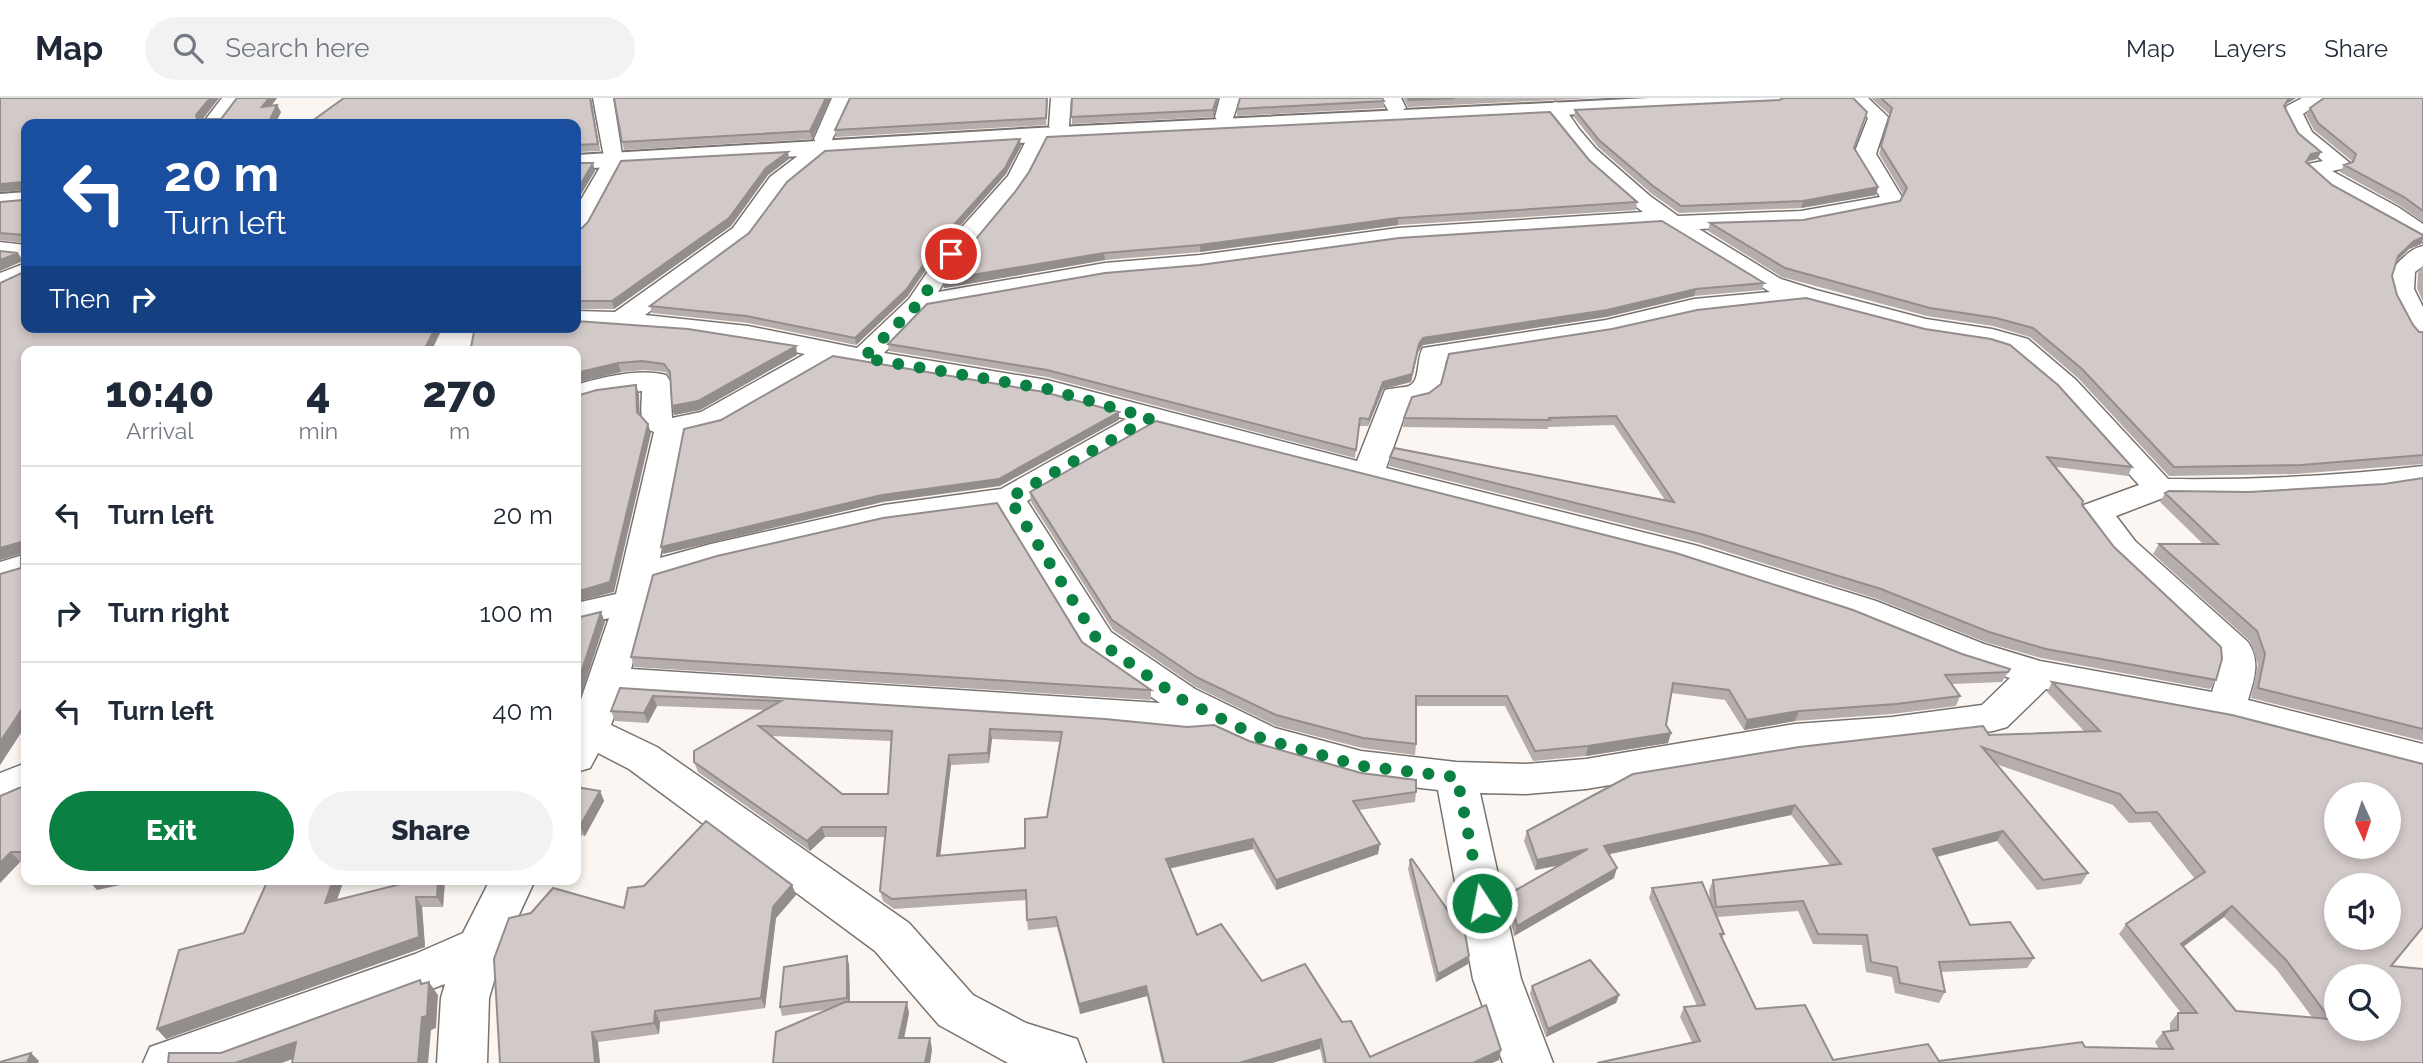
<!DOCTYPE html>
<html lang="en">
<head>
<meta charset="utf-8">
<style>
	body { margin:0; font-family:Raleway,sans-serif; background:#f2f2f3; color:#1f2937; height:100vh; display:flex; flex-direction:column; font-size:26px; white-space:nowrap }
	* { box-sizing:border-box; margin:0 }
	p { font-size:23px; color:#747a83 }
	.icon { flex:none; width:38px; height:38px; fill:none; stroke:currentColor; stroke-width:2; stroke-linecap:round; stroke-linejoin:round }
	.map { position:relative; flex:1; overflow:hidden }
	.side { position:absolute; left:21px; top:248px; width:560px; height:539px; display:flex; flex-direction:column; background:#fff; border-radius:14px; box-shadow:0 4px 10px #0003 }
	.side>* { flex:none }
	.guide { position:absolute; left:21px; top:21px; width:560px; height:214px; border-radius:14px; box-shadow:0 4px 10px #0003; background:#1a4fa0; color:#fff; overflow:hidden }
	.needle { width:46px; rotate:177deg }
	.fabs { position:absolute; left:2324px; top:684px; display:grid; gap:14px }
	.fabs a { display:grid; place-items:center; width:77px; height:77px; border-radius:50%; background:#fff; box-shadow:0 4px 10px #0003; font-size:35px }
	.pin { position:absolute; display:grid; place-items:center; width:60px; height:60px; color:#fff; margin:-30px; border:4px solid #fff; border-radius:50%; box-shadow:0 2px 7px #0007 }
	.me { position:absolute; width:77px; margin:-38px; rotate:349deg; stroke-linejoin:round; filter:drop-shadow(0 0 5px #0008) }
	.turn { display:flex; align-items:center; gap:24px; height:147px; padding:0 28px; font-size:32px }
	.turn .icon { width:91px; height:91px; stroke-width:2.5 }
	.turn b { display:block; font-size:49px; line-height:60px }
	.then { display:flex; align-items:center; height:66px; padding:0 28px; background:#0003; gap:14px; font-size:26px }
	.eta { display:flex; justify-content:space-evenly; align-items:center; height:119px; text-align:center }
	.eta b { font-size:42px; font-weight:800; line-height:49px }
	.action { display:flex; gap:14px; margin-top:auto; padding:14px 28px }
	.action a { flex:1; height:80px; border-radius:42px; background:#0b8043; color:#fff; font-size:28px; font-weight:800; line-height:80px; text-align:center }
	.action a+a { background:#f2f2f3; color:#1f2937 }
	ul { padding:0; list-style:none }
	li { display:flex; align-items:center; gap:21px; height:98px; padding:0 28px; border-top:2px solid #e0e1e3 }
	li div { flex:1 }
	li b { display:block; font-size:26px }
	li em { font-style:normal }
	header { display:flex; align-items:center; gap:42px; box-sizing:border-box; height:98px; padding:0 35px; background:#fff; border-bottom:2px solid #e0e1e3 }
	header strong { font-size:33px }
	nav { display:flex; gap:38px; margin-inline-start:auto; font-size:24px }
	.search { width:490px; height:63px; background:#f2f2f3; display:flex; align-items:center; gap:18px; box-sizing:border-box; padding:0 24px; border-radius:38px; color:#747a83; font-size:26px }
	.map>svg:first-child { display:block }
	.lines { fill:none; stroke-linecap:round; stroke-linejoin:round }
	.street-casing { stroke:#78736f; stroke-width:3 }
	.secondary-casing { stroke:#78736f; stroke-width:4 }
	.street { fill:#fff; fill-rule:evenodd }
	.secondary { fill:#fff; fill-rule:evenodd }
	.wall { fill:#b5aeac; fill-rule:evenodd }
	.shaded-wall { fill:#938d8c }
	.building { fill:#d2cac8; stroke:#938d8c; stroke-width:2; fill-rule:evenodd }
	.route { stroke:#0b8043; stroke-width:12; stroke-dasharray:0 21.6 }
</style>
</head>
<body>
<header>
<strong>Map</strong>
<div class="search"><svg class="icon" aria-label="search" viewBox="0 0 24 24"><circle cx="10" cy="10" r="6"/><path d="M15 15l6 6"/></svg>Search here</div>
<nav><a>Map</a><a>Layers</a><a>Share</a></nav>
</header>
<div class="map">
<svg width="2423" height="965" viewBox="0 0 2423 965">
	<rect width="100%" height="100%" fill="#fbf6f1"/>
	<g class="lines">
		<g class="street-casing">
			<path id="street" d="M222,0H242L222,26H202Z
				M593,0H613L622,56L626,61L588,130L584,135L576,137V110L606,59L603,54Z
				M832,0H852L830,46L832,49L829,53L786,89L749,140L645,217L748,228L857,250L909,201L945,148L1008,78L1031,33H1045L1048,37C1029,100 971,138 938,194L1105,165L1200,157L1398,130L1643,114C1605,86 1571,51 1545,10L1555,4L1562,6L1579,31L1596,51L1650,98L1678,118L1801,113L1880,99L1854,56L1868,20L1847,0H1868L1888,19L1876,56L1902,99L1895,109L1801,127L1699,131L1781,181L1816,192L1926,221L1992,231L2028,241L2076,282L2168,381C2253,382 2338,378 2423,368V386L2377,393L2243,401L2163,400L2116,418L2135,443L2248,544C2261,564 2254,581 2248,602L2423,646V676L2226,624L2046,591L2007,629L1993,633L1892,647L1795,656L1586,691L1526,696L1480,695L1521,881L1553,965H1503L1473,881L1438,692L1361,683L1249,651L1214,634L1187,636L1106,628L622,597L611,627L657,649L909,825L973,897L1026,925L1077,941L1086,965H1008L939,927L875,853L629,671L598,655L590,670L576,674V616L609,520L576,529V505L616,496L654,334C637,328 642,309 642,293L599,298L576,305V287C602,279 640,270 666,277L670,283L672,320L701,314L805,256C729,240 653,231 576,229V213L615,214L733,130L770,79L816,44L814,41ZM1661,127L1770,194L1694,201L1606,222L1423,250C1416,260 1421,283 1409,288C1402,290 1392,290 1385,292L1357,363L1047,282L884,255L927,211L1105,179L1200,171L1398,144ZM1804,205L1923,237L1988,247L2008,253L2056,294L2139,387L2084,407L2080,414L2111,457L2217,557L2219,571L2212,594L2040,563L1984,546L1876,503L1698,448L1386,370L1409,305C1439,301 1443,290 1446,262L1610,237L1694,217ZM834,262L1045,299L1126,321L1001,391L884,407L711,446L660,460L684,336L722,327ZM1156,329L1674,462L1850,519L1958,564L2010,580L1982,607L1892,619L1795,626L1586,661L1526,666L1456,664L1361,653L1275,630L1195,591L1111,534L1027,403ZM1000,411L1085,552L1160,605L631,571L654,484L719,465L884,427Z
				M1051,0H1071L1069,28L1066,32H1052L1049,28Z
				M1220,0H1240L1232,23H1218L1215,19Z
				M1381,0H1401L1406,10L1396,16L1389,14Z
				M2302,0H2326L2303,16L2312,34L2350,65L2347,70L2332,73L2398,109L2423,126V144C2407,140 2395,127 2380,118C2357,104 2321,94 2305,71L2308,66L2323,63L2297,41L2283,16L2287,8Z
				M0,144L26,147V161L0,158Z
				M2423,148V168L2415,174L2414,191L2423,209V242L2414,240L2410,234C2396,207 2375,183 2404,159C2410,153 2415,150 2423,148Z
				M26,165V182L0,193V175Z
				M26,456V478L0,486V464Z
				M26,665V698L0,709V675Z
				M490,782H535L504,849L489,900L487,965H437L441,900L445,886L231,965H143L150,949L415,856L463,835Z"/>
		</g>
		<g class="secondary-casing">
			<path id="secondary" d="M1649,0H1788L1784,4L1777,6L1038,44L576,71V57L1038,30Z
				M26,94V108L0,110V96Z"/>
		</g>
		<use href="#street" class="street"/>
		<use href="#secondary" class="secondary"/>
	</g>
	<path class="wall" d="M0,0H219L203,21H221L237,0H277L271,8L281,14L275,26H26V627L0,667V476L21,470V456L0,462L24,174L23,145L0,142V104L23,102V92Z
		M591,0L600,53L576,54V26Z
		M831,0L812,41L624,52L622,44Z
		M1048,0L1046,27L836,39L835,32Z
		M1072,0H1219L1213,19L1072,26Z
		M1403,0H1595L1408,9Z
		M1871,0H2296L2286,6L2284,8L2298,35L2321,54L2317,61L2307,64L2332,87L2421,146L2409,151L2397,163L2392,178L2397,197L2413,227L2419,234L2423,235V366L2295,376L2169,378L2078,280L2030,239L1993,228L1927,218L1782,179L1708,133L1710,125L1803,122L1900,103L1903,96L1879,56L1890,17Z
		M2423,0V124L2399,107L2340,74L2344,67L2351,65L2352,63L2314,32L2306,17L2310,10Z
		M1779,2L1854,50L1878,89L1876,97L1801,110L1679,115L1652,96L1598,49L1574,19L1575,12Z
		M1384,3V10L1237,18V11Z
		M1021,48L1006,76L943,147L907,199L856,247L748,225L652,215L650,208Z
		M788,54L789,61L768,77L731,128L614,211H576V131L582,130Z
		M1589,62L1637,104L1636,112L1398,127L1200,154L1105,162L944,190L942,182Z
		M2423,167V204L2417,190L2418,175Z
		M1764,185L1762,192L1694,198L1606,219L1423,247L1418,254L1411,284L1383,291L1368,328H1359L1355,360L1047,279L889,253L888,246Z
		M796,248L797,257L700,312L674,317L672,308L670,280L666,274L645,272L621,274L576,285V254Z
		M1441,286L2132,369L2128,378L2056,369L2114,449L2216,582L2210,591L2041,560L1985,544L1877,501L1699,445L1389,368L1390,359L1665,402L1614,327L1548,329V331L1403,329L1404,320L1429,295Z
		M2423,380V643L2251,600L2258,566L2250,543L2153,456L2159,446H2203L2160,404L2165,395L2249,394L2384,386Z
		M1030,394L1962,556L2010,571L2002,584L1952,586L1960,598L1956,608L1892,616L1795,623L1744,632L1725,602L1671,595L1666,627L1671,635L1668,645L1586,658L1533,663L1505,608H1416V646L1415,657L1362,650L1276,628L1196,589L1113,532L1031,404Z
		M1082,544L1151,592V602L634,569L631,559Z
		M2052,584L2391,868L2423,965H1597L1692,944L1680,919L1684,909L1697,908L1649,800L1652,790L1710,803L1709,792L1713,782L1830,767L1791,717L1609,756L1614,780L1514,838L1507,806L1509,796L1561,767L1535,772L1524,743L1527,733L1989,637L2084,633L2047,594ZM1996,666L2113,707L2129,725L2150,724L2195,781L2126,826L2119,836L2181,915H2178L2170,925V933L2163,934L2155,944L2159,951L2085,949L1939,963L1833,962L1756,911L1722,841L1724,836L1717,819L1798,813L1813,846L1862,847L1866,874L1892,879L1895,895L1939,905L1945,894L1941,874L2027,870L2034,860L1970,827L1937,759L1997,743L2037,792L2081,786L2088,775ZM2224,819L2277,872L2312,919L2236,913L2183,849Z
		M620,590L1249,643L1416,694L1415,704L1359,712L1378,756L1276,792L1253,751L1169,771L1197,837L1262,883L1342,924L1370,959L1499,962L1492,965H1323L1320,951L1272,965H1162L1147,898L1080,916L1057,829L1028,832L1027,822L1026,802L894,811L883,803L880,793L885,739H825L810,753L698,674L694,664L765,612L657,608L648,625L615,623L611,613ZM772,638L891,643L888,696H842ZM992,641L1061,644L1047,719L1025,750L940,758L951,667L989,665Z
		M26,688V764H20L0,785Z
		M576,689L600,693L604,703L585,738L576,736Z
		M1410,762L1469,858L1468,866L1436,884L1408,771Z
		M243,782H344L337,802L401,786L403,782H445L443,809H422L425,849L166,941L157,931L244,835L267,785Z
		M792,787L796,797L776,820L765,910L660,924L659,936L598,944L500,965L624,810Z
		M849,866L850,904L909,915L904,940L932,951L930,965H773L831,911L782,918L780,909Z
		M1532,888L1619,897L1616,905L1546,939L1530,896Z"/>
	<path class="shaded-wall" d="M210,0H219L200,24L197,21L196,17Z
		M269,0H277L265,16L262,9Z
		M590,0H591L600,53L598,46Z
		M826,0H831L812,41L810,33Z
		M1217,0H1219L1213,19V12Z
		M2289,0H2296L2286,6Z
		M277,7L281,14L275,26H268Z
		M1020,41L1021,48L1006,76L943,147L907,199L856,247L855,240L942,140Z
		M788,54L789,61L768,77L731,128L614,211L612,203L766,70Z
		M2321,54L2317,61L2307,63L2302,71L2311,56Z
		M593,65L595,73L576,105V94Z
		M23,84L26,92L0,94V86Z
		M1878,89L1876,97L1801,110L1803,103Z
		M1398,120V127L1200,154V147Z
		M2423,139V142L2421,146L2409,151L2393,166L2398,158L2414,143Z
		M18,155L23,163L0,173V162Z
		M1104,155L1105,162L944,190L942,182Z
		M1696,191L1694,198L1606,219L1423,247L1418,254L1411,284L1383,291L1368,328L1369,321L1383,284L1419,246L1423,240Z
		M436,229H443L431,254H423Z
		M796,248L797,257L700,312L674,317L672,308Z
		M618,265L621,274L576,285V275Z
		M636,287L639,296L640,323L637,314Z
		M1119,314V322L1000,388L883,404L663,456L661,449Z
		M648,326L651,335L614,494L576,504V494Z
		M21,444L26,454L0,462V450Z
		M601,514L605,524L576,613V590Z
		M653,598L657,608L648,625L644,615Z
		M24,608H26V627L0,667V644Z
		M1799,613L1795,623L1744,632L1747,622Z
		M990,631L992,641L989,665L988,655Z
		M1671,635L1668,645L1586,658L1588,648Z
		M949,657L951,667L939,768L937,758Z
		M600,693L604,703L585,738L580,728Z
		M1795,707L1791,717L1601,758L1604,748Z
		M822,729L825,739L810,753L807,743Z
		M2003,733L1997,743L1928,761L1933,751Z
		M1253,741V751L1166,771V761Z
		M1380,746L1378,756L1276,792V782Z
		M1588,751L1585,762L1535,772L1537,762Z
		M11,754L20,764L0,785V765Z
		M1617,770L1614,780L1514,838L1517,828Z
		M88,782H143L97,792Z
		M333,782H344L332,815L325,805Z
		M438,782H445L443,809L437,799Z
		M792,787L796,797L776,820L765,910L761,900L773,809Z
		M416,799L422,809L425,849L166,941L157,931Z
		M2232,808L2224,819L2173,856L2181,846Z
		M847,858L849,866L850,908L847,900Z
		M1469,858L1468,866L1436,884L1438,876Z
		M420,882L429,895V884L438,897L436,930L431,932L428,965H418Z
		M1146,888L1147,898L1080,916L1079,906Z
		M1619,897L1616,905L1546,939L1548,931Z
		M907,904L909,915L902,951L899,940Z
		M655,913L660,924L659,936L654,925Z
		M592,934L598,944L600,965H595Z
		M930,940L932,951L930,965H925Z
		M1321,941L1320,951L1272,965H1239Z
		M296,944L306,956L282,965H235Z
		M1501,952L1499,962L1492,965H1473Z
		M31,955L39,963L38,965H27Z"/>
	<path class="building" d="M0,0H210L196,17L197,21H221L237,0H269L262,9L277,7L268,26H26V229H436L423,254H26V608H24L0,644V476L21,470V444L0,450V185L24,174L23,137L0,135V104L23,102V84L0,86Z
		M344,0H590L598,46L576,47V26H308Z
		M614,0H826L810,33L622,44Z
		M850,0H1047L1046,20L835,32Z
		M1072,0H1217L1213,12L1071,19Z
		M1240,0H1382L1384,3L1237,11Z
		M1408,0H1455L1409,2Z
		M1784,0H1853L1867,14L1854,50L1878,89L1803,103L1681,108L1653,88L1599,42L1575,12L1779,2Z
		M1881,0H2289L2284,8L2298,35L2321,54L2311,56L2306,64L2332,87L2423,137V139L2414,143L2398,158L2392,178L2397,197L2413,227L2419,234H2423V357L2301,367L2174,369L2082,271L2033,230L1996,220L1930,210L1785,170L1710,125L1803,122L1900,103L1907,90L1881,48L1892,10Z
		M2324,0H2423V113L2404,99L2344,67L2353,64L2356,56L2318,25L2310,10Z
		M1550,14L1589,62L1637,104L1398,120L1200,147L1104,155L942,182L1015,94L1029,74L1047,39Z
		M1020,41L1005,70L942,140L906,192L855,240L746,218L650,208L749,135L787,84L825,53Z
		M788,54L766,70L729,120L612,203H576V131L582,130L588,124L621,63Z
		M576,65H593L576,94Z
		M1662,123L1764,185L1696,191L1607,212L1423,240L1419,246L1412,276L1383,284L1369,321L1360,320L1356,352L1047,272L888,246L927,206L1105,175L1200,167L1399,140Z
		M0,153L18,155L0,162Z
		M1806,200L1925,231L1991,241L2010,247L2058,287L2132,369L2047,359L2083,403L2082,407L2114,449L2221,549L2222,561L2216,582L2046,551L1989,534L1881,491L1701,436L1390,359L1394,350L1674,404L1616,318L1549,320L1550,322L1404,320L1412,299L1429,295L1441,286L1449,256L1612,231L1697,212Z
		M576,223L688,231L796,248L698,303L672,308L670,274L664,266L642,263L618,265L576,275V254H470L475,229H576Z
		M833,258L1044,294L1119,314L999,381L882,397L661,449L684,331L721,322Z
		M636,287L637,314L648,326L610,484L576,494V298L597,292Z
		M1156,323L1676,455L1853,512L1962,556L2010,571L2008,574L1945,577L1960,598L1896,606L1799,613L1747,622L1729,592L1673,585L1666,627L1671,635L1588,648L1535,653L1507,598H1416V646L1363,640L1276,617L1196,579L1112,522L1030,394Z
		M2423,380V631L2258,590L2265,556L2257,533L2159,446H2218L2165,395L2169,393L2249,394L2384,386Z
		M997,405L1082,544L1151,592L631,559L653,477L717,458L883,420Z
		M601,514L576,590V520Z
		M2052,584L2232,617L2423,666V829L2391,868L2423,871V965H1597L1700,943L1684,909L1705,907L1652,790L1702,784L1724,836H1720L1756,911L1805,907L1833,962L1928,946L1939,963L2082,944L2085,949L2173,951L2163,934L2178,932V915H2197L2126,826L2205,774L2157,714L2136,715L2120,696L1982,649L2088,775L2043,782L2003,733L1933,751L1970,827L2010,824L2034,860L1939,864L1945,894L1900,885L1897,869L1871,864L1867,837L1818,836L1803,803L1716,809L1713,782L1841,766L1795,707L1604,748L1617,770L1517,828L1509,796L1588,751L1537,762L1527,733L1633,676L1799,649L1983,628L1989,637L2100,633ZM2336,696H2389V749H2336ZM2336,788H2389V840H2336ZM2232,808L2286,862L2330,921L2236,913L2181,846ZM2336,878H2389V931H2336Z
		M620,590L1105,621L1187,629L1214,627L1249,643L1361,675L1416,682V694L1353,703L1380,746L1276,782L1253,741L1166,761L1197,837L1221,826L1262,883L1305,866L1342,924L1351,923L1370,959L1486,907L1501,952L1473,965H1326L1321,941L1239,965H1164L1146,888L1079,906L1056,819L1027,822L1026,792L892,801L880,793L886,729H822L807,743L694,664V653L781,603L653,598L644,615L611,613ZM759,628L892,633L888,696H842ZM990,631L1062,634L1047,719L1025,721V750L937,758L949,657L988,655Z
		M26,688V754H11L0,765V698L19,690Z
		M576,689L600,693L580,728L576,727Z
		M706,723L792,787L773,809L761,900L655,913L654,925L592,934L595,965H500L494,861L509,820L531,815L553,790L624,810L628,790L644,788Z
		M1412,761L1458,827L1463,824L1469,858L1438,876L1410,762Z
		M268,782H333L325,805L401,786L403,782H438L437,799H416L419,839L157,931L179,852L244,835Z
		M847,858V900L780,909L784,869Z
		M1590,862L1619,897L1548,931L1532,888Z
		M420,882L421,886L429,884L427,918L422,919L418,965H292L296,944L235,965H168L169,955H221Z
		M845,904H907L899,940H930L925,965H773L776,934Z
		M31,955L27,965H0V964Z"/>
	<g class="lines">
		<path class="route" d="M951,156L919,205L863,260L1047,291L1150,320L1009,400L1098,543L1181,601L1263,641L1361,668L1457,679L1482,805"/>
	</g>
</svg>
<div class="fabs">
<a><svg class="needle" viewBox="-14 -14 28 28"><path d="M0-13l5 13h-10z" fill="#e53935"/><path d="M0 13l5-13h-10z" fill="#747a83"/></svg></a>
<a><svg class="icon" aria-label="sound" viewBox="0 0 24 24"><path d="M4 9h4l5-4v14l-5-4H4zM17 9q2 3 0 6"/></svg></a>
<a><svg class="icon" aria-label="search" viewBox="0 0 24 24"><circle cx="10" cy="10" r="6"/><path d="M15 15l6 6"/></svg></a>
</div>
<div class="pin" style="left:951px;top:156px;background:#d93025"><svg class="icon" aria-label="arrive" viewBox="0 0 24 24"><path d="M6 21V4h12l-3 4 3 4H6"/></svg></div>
<svg class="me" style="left:1482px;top:805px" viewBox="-20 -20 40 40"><circle r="17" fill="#0b8043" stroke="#fff" stroke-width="3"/><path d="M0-11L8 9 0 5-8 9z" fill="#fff"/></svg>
<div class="guide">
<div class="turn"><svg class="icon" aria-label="left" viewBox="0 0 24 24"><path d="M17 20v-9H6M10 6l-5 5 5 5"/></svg><div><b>20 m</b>Turn left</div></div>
<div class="then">Then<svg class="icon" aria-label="right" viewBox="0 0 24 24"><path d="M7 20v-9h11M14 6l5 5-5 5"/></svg></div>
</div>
<section class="side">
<div class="eta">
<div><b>10:40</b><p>Arrival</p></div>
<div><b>4</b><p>min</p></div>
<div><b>270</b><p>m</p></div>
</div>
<ul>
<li><svg class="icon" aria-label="left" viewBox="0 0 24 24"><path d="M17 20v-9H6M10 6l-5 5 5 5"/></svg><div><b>Turn left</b></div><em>20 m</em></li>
<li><svg class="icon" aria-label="right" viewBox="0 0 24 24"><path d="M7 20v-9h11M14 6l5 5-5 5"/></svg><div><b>Turn right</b></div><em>100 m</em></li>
<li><svg class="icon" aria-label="left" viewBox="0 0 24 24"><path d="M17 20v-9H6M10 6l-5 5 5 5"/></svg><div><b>Turn left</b></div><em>40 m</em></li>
</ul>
<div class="action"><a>Exit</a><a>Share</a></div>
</section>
</div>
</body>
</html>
